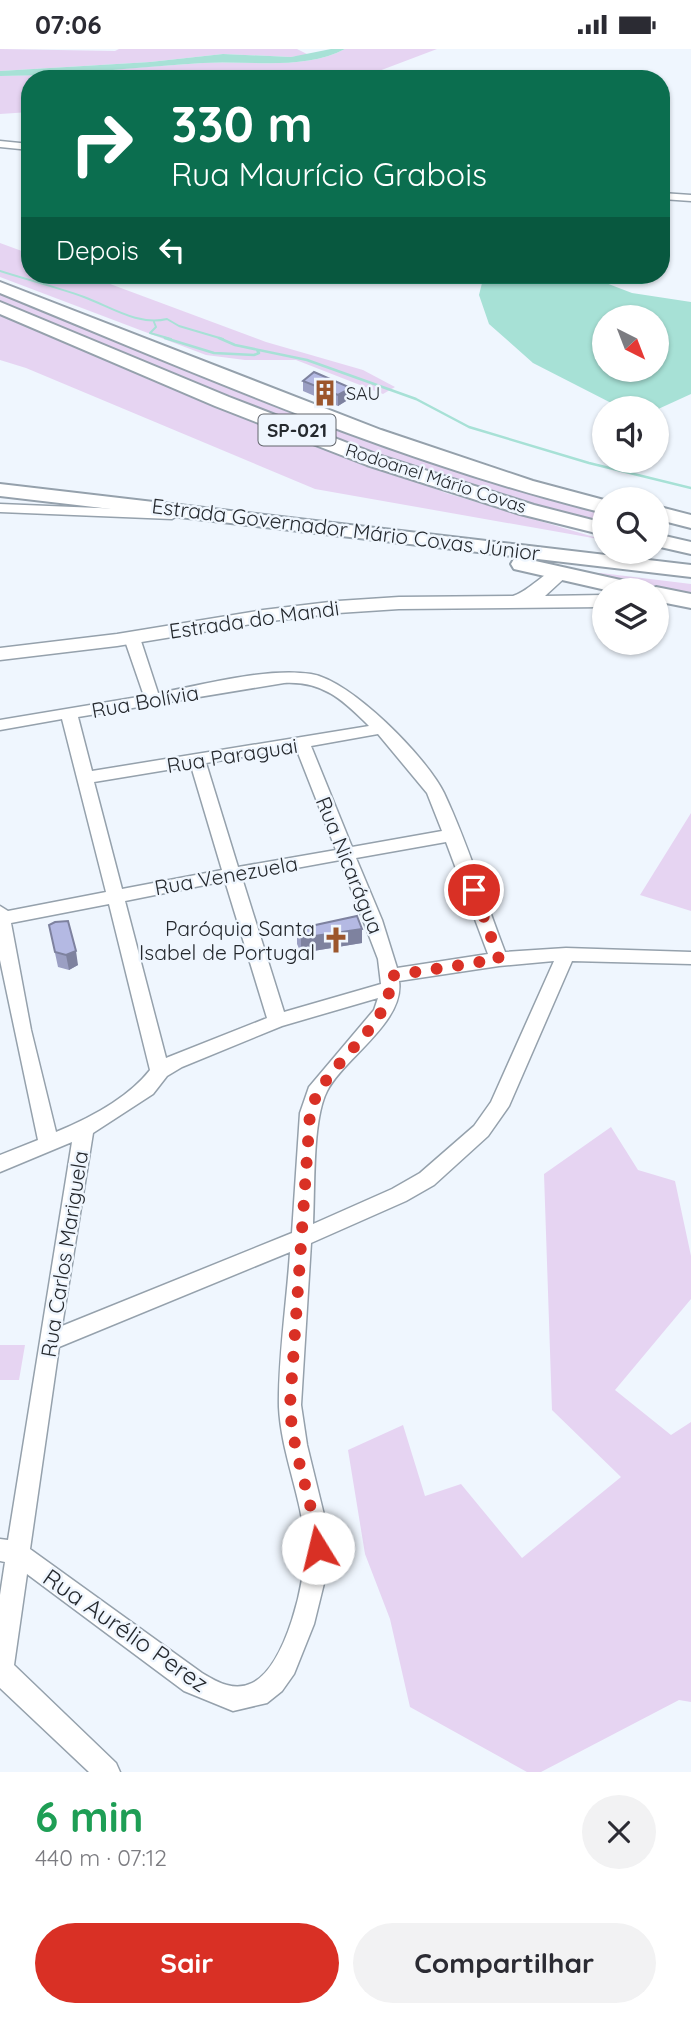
<!DOCTYPE html>
<html lang="pt">
<head>
<meta charset="utf-8">
<style>
	body { margin:0; font-family:Quicksand,sans-serif; background:#f2f2f3; color:#2b2b33; height:100vh; display:flex; flex-direction:column; font-size:26px; white-space:nowrap }
	* { box-sizing:border-box; margin:0 }
	p { font-size:23px; color:#7c7c81 }
	.icon { flex:none; width:38px; height:38px; fill:none; stroke:currentColor; stroke-width:2; stroke-linecap:round; stroke-linejoin:round }
	.map { position:relative; height:1723px; overflow:hidden }
	.panel { display:flex; flex-direction:column; background:#fff; flex:1 }
	.panel>* { flex:none }
	.top-card { position:absolute; left:21px; top:21px; width:649px; height:214px; border-radius:28px; box-shadow:0 2px 5px #0004; background:#0b6e4f; color:#fff; overflow:hidden }
	.needle { width:46px; rotate:138deg }
	.tools { position:absolute; left:592px; top:256px; display:grid; gap:14px }
	.tools a { display:grid; place-items:center; width:77px; height:77px; border-radius:50%; background:#fff; box-shadow:0 2px 5px #0004; font-size:35px }
	.pin { position:absolute; display:grid; place-items:center; width:60px; height:60px; color:#fff; margin:-30px; border:4px solid #fff; border-radius:50%; box-shadow:0 2px 7px #0007 }
	.me { position:absolute; width:77px; margin:-38px; rotate:351deg; stroke-linejoin:round; filter:drop-shadow(0 0 5px #0008) }
	.turn { display:flex; align-items:center; gap:24px; height:147px; padding:0 35px; font-size:32px }
	.turn .icon { width:91px; height:91px; stroke-width:2.5 }
	.turn b { display:block; font-size:49px; line-height:60px }
	.then { display:flex; align-items:center; height:66px; padding:0 35px; background:#0003; gap:14px; font-size:26px }
	.round { display:grid; place-items:center; flex:none; width:74px; height:74px; border-radius:37px; background:#f2f2f3 }
	.head { display:flex; align-items:center; justify-content:space-between; height:119px; padding:0 35px }
	h1 { font-size:42px; font-weight:800; line-height:52px; color:#1e9e55 }
	.primary-button { display:flex; gap:14px; margin-top:auto; padding:14px 35px }
	.primary-button a { flex:1; height:80px; border-radius:42px; background:#d93025; color:#fff; font-size:28px; font-weight:800; line-height:80px; text-align:center }
	.primary-button a+a { background:#f2f2f3; color:#2b2b33 }
	.status { display:flex; justify-content:space-between; align-items:center; height:49px; padding:0 35px; background:#fff; direction:ltr }
	.status svg { height:19px; fill:currentColor }
	.map>svg:first-child { display:block }
	.green { fill:#e6d4f2 }
	.water { fill:#a7e1d6; fill-rule:evenodd }
	.lines { fill:none; stroke-linecap:round; stroke-linejoin:round }
	.stream-far1 { stroke:#a7e1d6; stroke-width:2 }
	.stream { stroke:#a7e1d6; stroke-width:2.5 }
	.minor-casing { stroke:#95a1ac; stroke-width:3 }
	.major-casing { stroke:#95a1ac; stroke-width:3 }
	.highway-casing { stroke:#95a1ac; stroke-width:4 }
	.minor { fill:#fff; fill-rule:evenodd }
	.major { fill:#fff; fill-rule:evenodd }
	.highway { fill:#fff; fill-rule:evenodd }
	.wall { fill:#9b9fc3 }
	.shaded-wall { fill:#7e829f }
	.building { fill:#b4b9e3; stroke:#7e829f; stroke-width:2 }
	.route { stroke:#d93025; stroke-width:12; stroke-dasharray:0 21.6 }
	.labels { text-anchor:middle; dominant-baseline:central; stroke-width:5; stroke-linejoin:round; paint-order:stroke }
	.far-poi-label { font-size:18px; fill:#25292e; stroke:#eff6fe; text-anchor:start }
	.far-street-label { font-size:18px; fill:#25292e; stroke:#eff6fe }
	.shield { fill:#eff6fe; stroke:#62666c; stroke-width:2 }
	.shield-label { font-size:19px; font-weight:bold; fill:#25292e }
	.street-label { font-size:21px; fill:#25292e; stroke:#eff6fe }
	.poi-label { font-size:21px; fill:#25292e; stroke:#eff6fe; text-anchor:end }
	.near-street-label { font-size:24px; fill:#25292e; stroke:#eff6fe }
</style>
</head>
<body>
<div class="status"><b>07:06</b><svg viewBox="0 0 49 12"><path d="M0 12V9h3v3zM5 12V6h3v6zM10 12V3h3v9zM15 12V0h3v12zM26 1h20v11H26zM47 4h2v5h-2z"/></svg></div>
<div class="map">
<svg width="691" height="1723" viewBox="0 0 691 1723">
	<rect width="100%" height="100%" fill="#eff6fe"/>
	<path class="green" d="M0,0L115,2L119,0H297L309,6L291,8L223,5L150,13L0,22Z
		M345,0H437L371,25L339,30H30V63L0,65V27C68,26 135,18 203,14C248,11 304,22 345,0Z
		M0,194L30,205V226H86L266,293L363,321L395,338L383,345L296,311H245L206,306L0,228Z
		M0,243C129,296 257,355 389,400C460,425 532,443 604,463V473C394,423 198,337 0,255Z
		M0,266L446,444L604,491L315,440L26,319L0,311Z
		M601,524L691,535V548L583,525Z
		M691,764V862L640,846Z
		M611,1078L638,1121L675,1132L691,1207V1250L615,1341L671,1386L691,1373V1653L679,1651L541,1723H527L410,1658L390,1570L365,1505L348,1401L403,1376L425,1447L461,1435L522,1509L621,1428L552,1361L544,1125Z
		M0,1296H25L19,1331H0Z"/>
	<path class="water" d="M331,0H345C304,22 248,11 203,14C135,18 68,27 0,27V22L150,13L223,5L291,8Z
		M484,226H585L632,244L691,253V345L656,361V359H621L533,314L489,275L479,246ZM604,268H656V320H604Z"/>
	<g class="lines">
		<path class="stream-far1" d="M0,222C28,231 56,238 84,248C111,258 138,277 167,270L179,277L223,290
			M154,273L156,278L150,284L171,290"/>
		<path class="stream" d="M165,289L214,304L254,306L259,304L257,301
			M219,289L235,296L307,311L416,350L469,378L589,414L691,439"/>
		<g class="minor-casing">
			<path id="minor" d="M0,92L30,95V101L0,98Z
				M662,144L691,146V152L662,150Z
				M0,455L172,462L179,466L172,470L0,463Z
				M132,584L140,589L158,644C204,636 266,618 311,625C351,631 427,709 444,744C468,795 485,851 505,903L566,899L691,903V915L572,912L509,1057L488,1087L434,1136L406,1152L311,1194L301,1356L307,1396L326,1474L329,1514L314,1575L294,1625L282,1642L267,1654L233,1662L184,1642L27,1525L14,1616L116,1714L120,1723H89L0,1639V1546L5,1513L0,1512V1490L8,1491L72,1093L0,1123V1106L38,1091L0,911V857L8,862L106,843L62,670L0,681V671L144,647L124,589ZM284,634C323,632 343,651 369,677L92,722L78,668ZM378,685L427,744L442,782L352,798L311,697ZM296,699L336,801L238,818L206,714ZM191,717L222,821L122,840L94,733ZM446,793L488,905L397,919L382,871L356,809ZM340,811L378,910L381,935L284,963L242,829ZM225,832L267,969L166,1009L125,852ZM109,855L150,1021C128,1049 88,1070 56,1083L31,981L11,874ZM554,912L491,1053L474,1077L420,1124L392,1140L313,1175C315,1141 312,1071 327,1042C344,1009 405,973 399,932L499,917ZM378,949L374,961L309,1038L300,1064L292,1184L62,1277L93,1084L153,1045L167,1027L182,1018L282,977ZM290,1203C287,1251 278,1310 279,1358C281,1404 302,1448 305,1494C307,1529 286,1618 252,1634C234,1643 217,1633 202,1624L30,1500L59,1298Z"/>
		</g>
		<g class="major-casing">
			<path id="major" d="M561,518L570,524L545,547L604,546V558L399,560L338,564L263,573L117,597L0,611V599L117,585L263,561L338,552L399,548L513,547C531,541 543,523 561,518Z"/>
		</g>
		<g class="highway-casing">
			<path id="highway" d="M0,233L381,381L533,432L604,451V464C396,413 198,325 0,244Z
				M0,253L229,348L381,407L534,456L604,474V486L520,465L367,416L215,357L0,265Z
				M0,435L691,516V528L0,447Z
				M656,457L691,466V479L656,470Z
				M656,485L691,493V505L656,497Z
				M522,509L643,536L646,541H606L514,520L511,515L514,510Z
				M656,538L691,545V559L656,552V541H648Z"/>
		</g>
		<use href="#minor" class="minor"/>
		<use href="#major" class="major"/>
		<use href="#highway" class="highway"/>
	</g>
	<path class="wall" d="M303,332L351,349L338,357L303,342Z
		M49,876L78,916L69,921L58,918Z
		M297,880H362V894L301,904L297,895Z"/>
	<path class="shaded-wall" d="M351,339V349L338,357V346Z
		M362,880V894L301,904V889Z
		M76,902L78,916L69,921L66,906Z"/>
	<path class="building" d="M314,323L351,339L338,346L303,332Z
		M357,867L362,880L301,889L297,880Z
		M68,872L76,902L66,906L55,903L49,876L55,873Z"/>
	<g class="lines">
		<path class="route" d="M318,1499C313,1450 292,1406 290,1356L310,1064C323,1012 395,978 390,927L499,910L474,841"/>
	</g>
	<defs>
		<g id="building-bare" transform="scale(2.1)"><path d="M-4-6H4V6H1V3H-1V6H-4ZM-2.5-4.3h1.7v1.8h-1.7ZM.8-4.3h1.7v1.8H.8ZM-2.5-1h1.7V.8h-1.7ZM.8-1h1.7V.8H.8Z" fill="#9c562c" stroke="#eff6fe" stroke-width="2.5" paint-order="stroke"/></g>
		<g id="church-bare" transform="scale(2.1)"><path d="M-1.2-6h2.4v3.5h3.3v2.4h-3.3V6h-2.4V-.1h-3.3v-2.4h3.3Z" fill="#9c562c" stroke="#eff6fe" stroke-width="2.5" paint-order="stroke"/></g>
	</defs>
	<g fill-rule="evenodd">
		<use href="#building-bare" x="325" y="344"/>
		<use href="#church-bare" x="336" y="891"/>
	</g>
	<g class="labels">
		<g class="far-poi-label">
			<text x="346" y="344">SAU</text>
		</g>
		<g class="far-street-label">
			<text transform="translate(436 429) rotate(18)">Rodoanel Mário Covas</text>
		</g>
		<rect class="shield" x="258.5" y="365.5" width="77" height="31" rx="5"/>
		<g class="shield-label">
			<text x="297" y="381">SP-021</text>
		</g>
		<g class="street-label">
			<text transform="translate(346 480) rotate(7)">Estrada Governador Mário Covas Júnior</text>
			<text transform="translate(254 570) rotate(-8)">Estrada do Mandi</text>
			<text transform="translate(145 652) rotate(-10)">Rua Bolívia</text>
			<text transform="translate(232 706) rotate(-9)">Rua Paraguai</text>
			<text transform="translate(350 816) rotate(68)">Rua Nicarágua</text>
			<text transform="translate(226 826) rotate(-10)">Rua Venezuela</text>
			<text transform="translate(64 1205) rotate(-81)">Rua Carlos Mariguela</text>
		</g>
		<g class="poi-label">
			<text x="315" y="879">Paróquia Santa<tspan x="315" dy="24">Isabel de Portugal</tspan></text>
		</g>
		<g class="near-street-label">
			<text transform="translate(126 1581) rotate(35)">Rua Aurélio Perez</text>
		</g>
	</g>
</svg>
<div class="tools">
<a><svg class="needle" viewBox="-14 -14 28 28"><path d="M0-13l5 13h-10z" fill="#e53935"/><path d="M0 13l5-13h-10z" fill="#7c7c81"/></svg></a>
<a><svg class="icon" aria-label="sound" viewBox="0 0 24 24"><path d="M4 9h4l5-4v14l-5-4H4zM17 9q2 3 0 6"/></svg></a>
<a><svg class="icon" aria-label="search" viewBox="0 0 24 24"><circle cx="10" cy="10" r="6"/><path d="M15 15l6 6"/></svg></a>
<a><svg class="icon" aria-label="layers" viewBox="0 0 24 24"><path d="M12 4l9 5-9 5-9-5zM3 14l9 5 9-5"/></svg></a>
</div>
<div class="pin" style="left:474px;top:841px;background:#d93025"><svg class="icon" aria-label="arrive" viewBox="0 0 24 24"><path d="M6 21V4h12l-3 4 3 4H6"/></svg></div>
<svg class="me" style="left:318px;top:1499px" viewBox="-20 -20 40 40"><circle r="19" fill="#fff"/><path d="M0-13L10 11 0 6-10 11z" fill="#d93025"/></svg>
<div class="top-card">
<div class="turn"><svg class="icon" aria-label="right" viewBox="0 0 24 24"><path d="M7 20v-9h11M14 6l5 5-5 5"/></svg><div><b>330 m</b>Rua Maurício Grabois</div></div>
<div class="then">Depois<svg class="icon" aria-label="left" viewBox="0 0 24 24"><path d="M17 20v-9H6M10 6l-5 5 5 5"/></svg></div>
</div>
</div>
<section class="panel">
<div class="head"><div><h1>6 min</h1><p>440 m · 07:12</p></div><a class="round"><svg class="icon" aria-label="close" viewBox="0 0 24 24"><path d="M6 6l12 12M18 6L6 18"/></svg></a></div>
<div class="primary-button"><a>Sair</a><a>Compartilhar</a></div>
</section>
</body>
</html>
